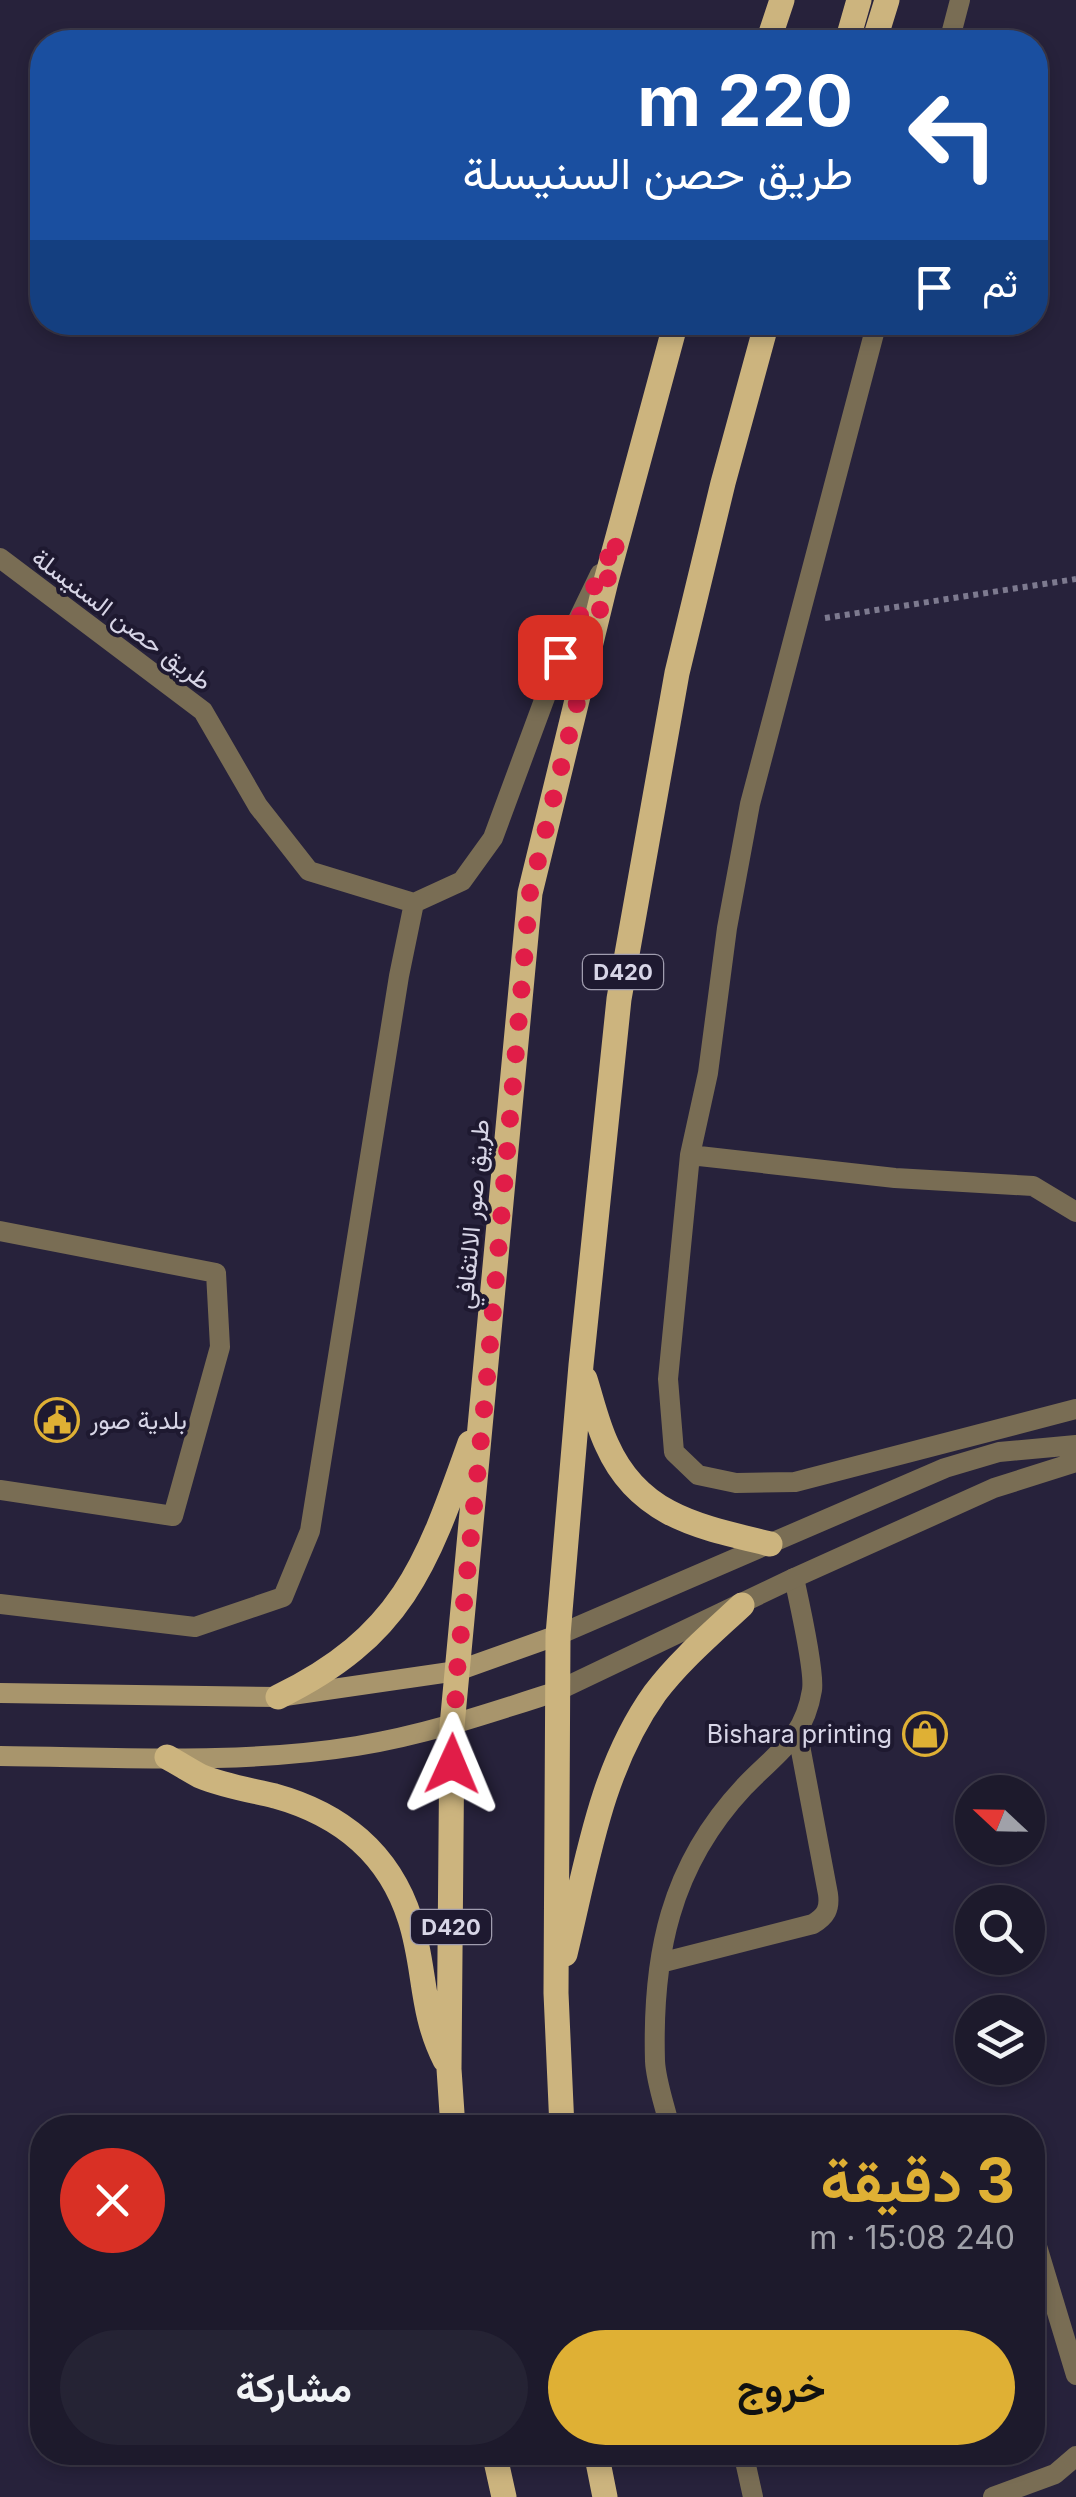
<!DOCTYPE html>
<html lang="ar">
<head>
<meta charset="utf-8">
<style>
	body { margin:0; font-family:Inter,Vazirmatn,sans-serif; background:#252334; color:#f1f3f6; direction:rtl; height:100vh; display:flex; flex-direction:column; font-size:38px; white-space:nowrap }
	* { box-sizing:border-box; margin:0 }
	p { font-size:32px; color:#a0a1a9 }
	.icon { flex:none; width:55px; height:55px; fill:none; stroke:currentColor; stroke-width:2; stroke-linecap:round; stroke-linejoin:round }
	.map { position:relative; flex:1; overflow:hidden; direction:ltr }
	.details { position:absolute; left:30px; top:2115px; width:1015px; height:350px; display:flex; flex-direction:column; background:#1d1a2c; border-radius:40px; box-shadow:0 5px 15px #0003,0 0 0 2px #3b3848; direction:rtl }
	.details>* { flex:none }
	.top-card { position:absolute; left:30px; top:30px; width:1018px; height:305px; border-radius:40px; box-shadow:0 5px 15px #0003,0 0 0 2px #3b3848; direction:rtl; background:#1a4fa0; color:#fff; overflow:hidden }
	.needle { width:65px; rotate:292deg }
	.buttons { position:absolute; left:955px; top:1775px; display:grid; gap:20px }
	.buttons a { display:grid; place-items:center; width:90px; height:90px; border-radius:50%; background:#1d1a2c; box-shadow:0 5px 15px #0003,0 0 0 2px #3b3848; font-size:50px }
	.pin { position:absolute; display:grid; place-items:center; width:85px; height:85px; color:#fff; margin:-42px; border-radius:20px; box-shadow:0 5px 15px #0006 }
	.me { position:absolute; width:110px; margin:-55px; rotate:1deg; stroke-linejoin:round; filter:drop-shadow(0 0 8px #0008) }
	.turn { display:flex; align-items:center; gap:35px; height:210px; padding:0 30px; font-size:45px }
	.turn .icon { width:130px; height:130px; stroke-width:2.5 }
	.turn b { display:block; font-size:70px; line-height:85px }
	.then { display:flex; align-items:center; height:95px; padding:0 30px; background:#0003; gap:20px; font-size:38px }
	.round { display:grid; place-items:center; flex:none; width:105px; height:105px; border-radius:52px; background:#252334 }
	.head { display:flex; align-items:center; justify-content:space-between; height:170px; padding:0 30px }
	h1 { font-size:60px; font-weight:700; line-height:75px; color:#dfb034 }
	.button { display:flex; gap:20px; margin-top:auto; padding:20px 30px }
	.button a { flex:1; height:115px; border-radius:60px; background:#dfb034; color:#111; font-size:40px; font-weight:700; line-height:115px; text-align:center }
	.button a+a { background:#252334; color:#f1f3f6 }
	.map>svg:first-child { display:block }
	.lines { fill:none; stroke-linecap:round; stroke-linejoin:round }
	.path { stroke:#7d7a8f; stroke-width:6; stroke-dasharray:5 5; stroke-linecap:butt }
	.lane { stroke:#796d54; stroke-width:20 }
	.street { stroke:#796d54; stroke-width:20 }
	.secondary { stroke:#a8956c; stroke-width:20 }
	.primary { stroke:#ccb47e; stroke-width:25 }
	.route { stroke:#e11d48; stroke-width:18; stroke-dasharray:0 32.4 }
	.labels { text-anchor:middle; dominant-baseline:central; stroke-width:8; stroke-linejoin:round; paint-order:stroke }
	.shield { fill:#1e1930; stroke:#a09daf; stroke-width:2.5 }
	.shield-label { font-size:22px; font-weight:bold; fill:#d7d5e6 }
	.street-label { font-size:25px; fill:#d7d5e6; stroke:#1e1930 }
	.poi-label { font-size:25px; fill:#d7d5e6; stroke:#1e1930; text-anchor:start }
</style>
</head>
<body>
<div class="map">
<svg width="1076" height="2497" viewBox="0 0 1076 2497">
	<rect width="100%" height="100%" fill="#27223b"/>
	<g class="lines">
		<path class="path" d="M825,618L1076,579"/>
		<path class="lane" d="M949,42L960,0
			M877,322L750,804L727,928L708,1073L690,1155L668,1379L674,1452L698,1475L736,1483L795,1482L1076,1409
			M0,558L203,711L258,806L309,871L414,903L462,881L493,838L560,657L600,574
			M690,1155L895,1178L1033,1186L1076,1212
			M0,1231L216,1273L220,1347L173,1516L0,1490
			M0,1604L195,1627L283,1597L310,1531L399,976L414,903
			M660,1963L813,1924C826,1916 830,1909 828,1894L798,1735
			M670,2128C665,2106 656,2082 655,2061C652,1955 670,1866 744,1787C776,1753 804,1740 812,1690C815,1671 799,1601 794,1578
			M1036,2243L1076,2375
			M743,2452L753,2497
			M993,2497L1055,2474L1076,2456"/>
		<path class="street" d="M558,1635L945,1468L999,1452L1076,1445
			M555,1692L794,1578L994,1488L1076,1462"/>
		<path class="secondary" d="M0,1693L278,1697L457,1671L558,1635
			M0,1756C118,1757 240,1765 357,1746C425,1735 490,1713 555,1692"/>
		<path class="primary" d="M768,42L782,0
			M847,42L859,0
			M874,42L887,0
			M585,1379C592,1401 597,1424 607,1445C639,1517 701,1527 770,1544
			M278,1697C402,1636 426,1567 470,1443
			M167,1757C178,1763 189,1770 200,1776C224,1786 250,1790 275,1796C340,1814 389,1853 410,1919C426,1968 420,2011 445,2060
			M565,1954C587,1864 600,1770 655,1693C680,1660 712,1633 742,1605
			M453,2128L449,2069L452,1726L530,893L606,581L676,322
			M562,2128L556,1993L558,1635L581,1365L619,999L677,673L723,483L767,322
			M494,2452L504,2497
			M596,2452L605,2497"/>
	</g>
	<g class="lines">
		<path class="route" d="M452,1764L457,1671L485,1400L530,893L618,537L560,657"/>
	</g>
	<defs>
		<g id="civic-ring" transform="scale(2.25)"><circle r="9.5" fill="#1e1930" stroke="#dfb034" stroke-width="1.5"/><path d="M-.6-6.5H3V-4.5H.6V-3L4-1V1h2V6H-6V1h2V-1L-.6-3ZM-1.2 2.5V6h2.4V2.5Z" fill="#dfb034"/></g>
		<g id="shop-ring" transform="scale(2.25)"><circle r="9.5" fill="#1e1930" stroke="#dfb034" stroke-width="1.5"/><path d="M-5-2.5h2.3a2.7 3.5 0 0 1 5.4 0H5L5.5 6h-11ZM-1.5-2.5h3a1.5 2.3 0 0 0-3 0Z" fill="#dfb034"/></g>
	</defs>
	<g fill-rule="evenodd">
		<use href="#civic-ring" x="57" y="1420"/>
		<use href="#shop-ring" x="925" y="1734"/>
	</g>
	<g class="labels">
		<g class="shield">
			<rect x="583" y="955" width="80" height="34" rx="8"/>
			<rect x="411" y="1910" width="80" height="34" rx="8"/>
		</g>
		<g class="shield-label">
			<text x="623" y="972">D420</text>
			<text x="451" y="1927">D420</text>
		</g>
		<g class="street-label">
			<text transform="translate(122 619) rotate(37)">طريق حصن السنيسلة</text>
			<text transform="translate(472 1214) rotate(-85)">طريق صور الالتفافي</text>
		</g>
		<g class="poi-label">
			<text x="90" y="1420">بلدية صور</text>
			<text x="892" y="1734" text-anchor="end">Bishara printing</text>
		</g>
	</g>
</svg>
<div class="buttons">
<a><svg class="needle" viewBox="-14 -14 28 28"><path d="M0-13l5 13h-10z" fill="#e53935"/><path d="M0 13l5-13h-10z" fill="#a0a1a9"/></svg></a>
<a><svg class="icon" aria-label="search" viewBox="0 0 24 24"><circle cx="10" cy="10" r="6"/><path d="M15 15l6 6"/></svg></a>
<a><svg class="icon" aria-label="layers" viewBox="0 0 24 24"><path d="M12 4l9 5-9 5-9-5zM3 14l9 5 9-5"/></svg></a>
</div>
<div class="pin" style="left:560px;top:657px;background:#d93025"><svg class="icon" aria-label="arrive" viewBox="0 0 24 24"><path d="M6 21V4h12l-3 4 3 4H6"/></svg></div>
<svg class="me" style="left:452px;top:1764px" viewBox="-20 -20 40 40"><path d="M0-17L14 15 0 8-14 15z" fill="#e11d48" stroke="#fff" stroke-width="4"/></svg>
<div class="top-card">
<div class="turn"><svg class="icon" aria-label="left" viewBox="0 0 24 24"><path d="M17 20v-9H6M10 6l-5 5 5 5"/></svg><div><b>220 m</b>طريق حصن السنيسلة</div></div>
<div class="then">ثم<svg class="icon" aria-label="arrive" viewBox="0 0 24 24"><path d="M6 21V4h12l-3 4 3 4H6"/></svg></div>
</div>
<section class="details">
<div class="head"><div><h1>3 دقيقة</h1><p>240 m · 15:08</p></div><a class="round" style="background:#d93025;color:#fff"><svg class="icon" aria-label="close" viewBox="0 0 24 24"><path d="M6 6l12 12M18 6L6 18"/></svg></a></div>
<div class="button"><a>خروج</a><a>مشاركة</a></div>
</section>
</div>
</body>
</html>
